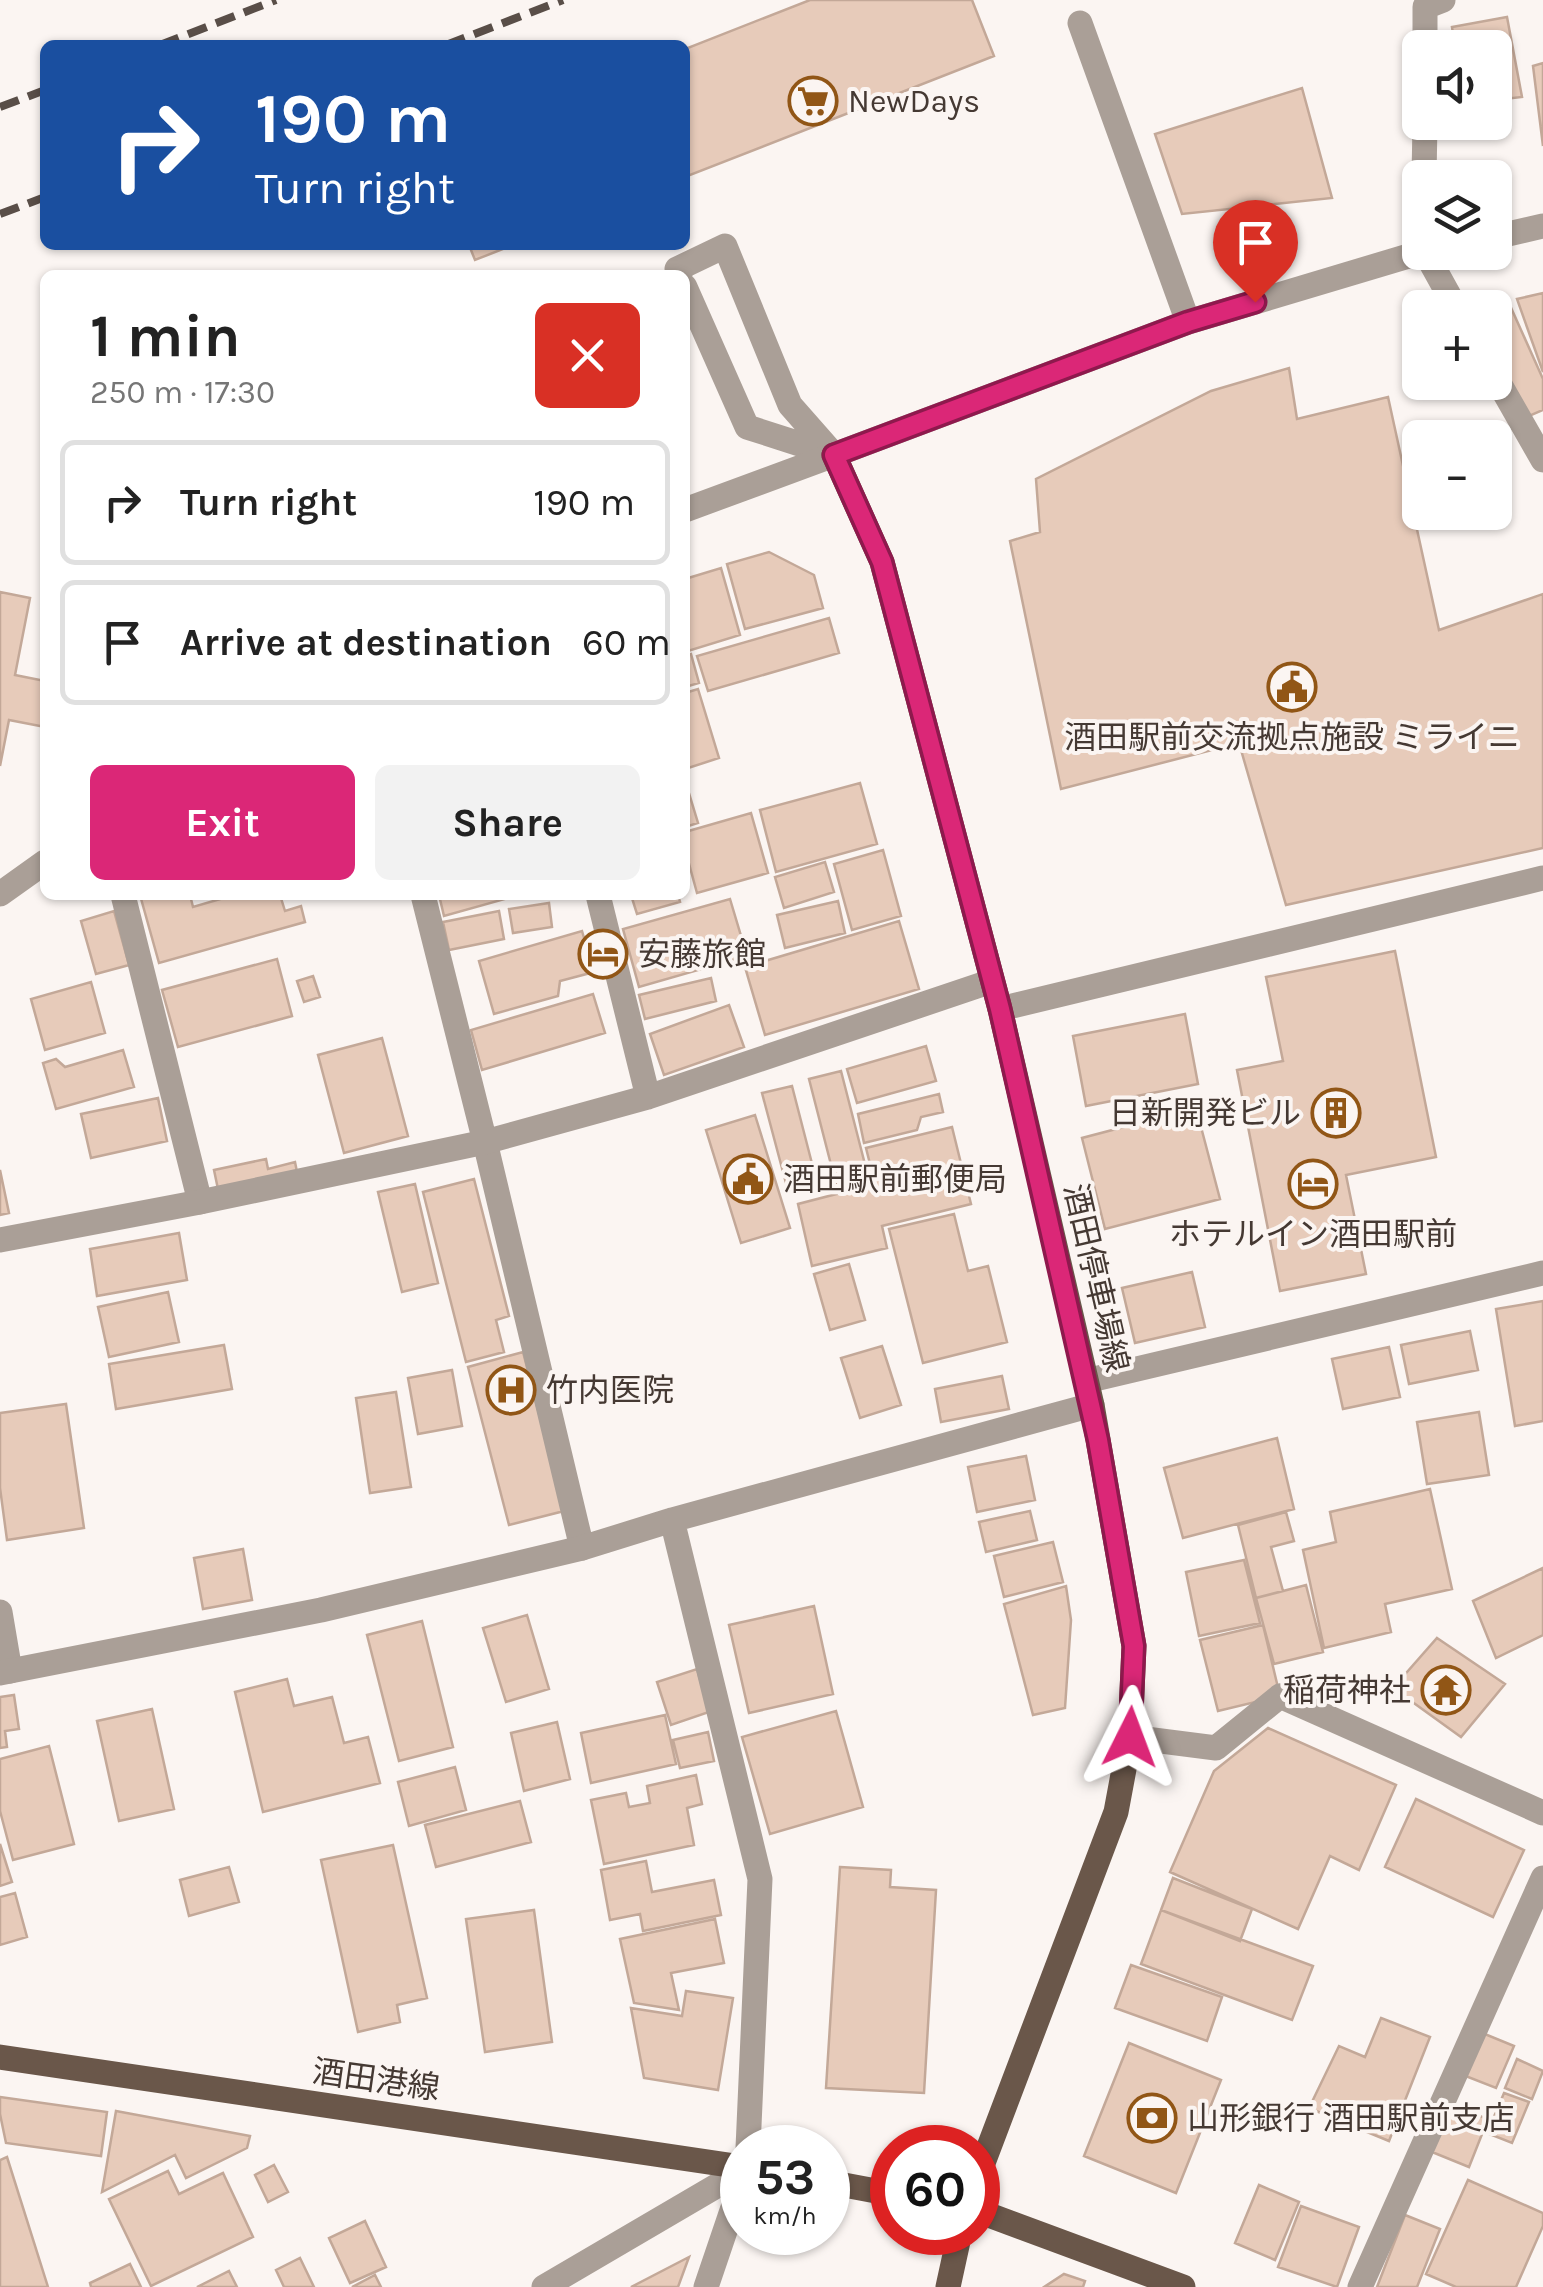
<!DOCTYPE html>
<html lang="en">
<head>
<meta charset="utf-8">
<style>
	body { margin:0; font-family:Karla,"Noto Sans JP",sans-serif; background:#f2f2f2; color:#222; height:100vh; display:flex; flex-direction:column; font-size:38px; white-space:nowrap }
	* { box-sizing:border-box; margin:0 }
	p { font-size:32px; color:#767676 }
	.icon { flex:none; width:55px; height:55px; fill:none; stroke:currentColor; stroke-width:2; stroke-linecap:round; stroke-linejoin:round }
	.map { position:relative; flex:1; overflow:hidden }
	.details { position:absolute; left:40px; top:270px; width:650px; height:630px; display:flex; flex-direction:column; background:#fff; border-radius:15px; box-shadow:0 2px 8px #0004 }
	.details>* { flex:none }
	.hud { position:absolute; left:40px; top:40px; width:650px; height:210px; border-radius:15px; box-shadow:0 2px 8px #0004; background:#1a4fa0; color:#fff; overflow:hidden }
	.tools { position:absolute; left:1402px; top:30px; display:grid; gap:20px }
	.tools a { display:grid; place-items:center; width:110px; height:110px; border-radius:15px; background:#fff; box-shadow:0 2px 8px #0004; font-size:50px }
	.speed { position:absolute; left:720px; top:2125px; display:flex; gap:20px; font-size:50px; font-weight:700; text-align:center }
	.speed>* { display:grid; place-content:center; width:130px; height:130px; border-radius:50%; background:#fff; box-shadow:0 2px 8px #0004; line-height:1 }
	.speed small { font-size:25px; font-weight:400 }
	.speed .limit { border:15px solid #d22; background:#fff; color:#111 }
	.pin { position:absolute; display:grid; place-items:center; width:85px; height:85px; color:#fff; margin:-102px -42px; border-radius:50% 50% 50% 0; rotate:-45deg; box-shadow:0 0 10px #0007 }
	.pin .icon { rotate:45deg }
	.me { position:absolute; width:110px; margin:-55px; rotate:3deg; stroke-linejoin:round; filter:drop-shadow(0 0 8px #0008) }
	.turn { display:flex; align-items:center; gap:35px; height:210px; padding:0 50px; font-size:45px }
	.turn .icon { width:130px; height:130px; stroke-width:2.5 }
	.turn b { display:block; font-size:70px; line-height:85px }
	.round { display:grid; place-items:center; flex:none; width:105px; height:105px; border-radius:15px; background:#f2f2f2 }
	.overview { display:flex; align-items:center; justify-content:space-between; height:170px; padding:0 50px }
	h1 { font-size:60px; font-weight:700; line-height:75px }
	.action { display:flex; gap:20px; margin-top:auto; padding:20px 50px }
	.action a { flex:1; height:115px; border-radius:15px; background:#db2777; color:#fff; font-size:40px; font-weight:700; line-height:115px; text-align:center }
	.action a+a { background:#f2f2f2; color:#222 }
	ul { padding:0; list-style:none }
	li { display:flex; align-items:center; gap:30px; height:125px; margin:0 20px 15px; padding:0 30px; border:5px solid #e0e0e0; border-radius:15px }
	li div { flex:1 }
	li b { display:block; font-size:38px }
	li em { font-style:normal }
	.map>svg:first-child { display:block }
	.building { fill:#e7cbba; stroke:#c3a898; stroke-width:2.5 }
	.lines { fill:none; stroke-linecap:round; stroke-linejoin:round }
	.service { stroke:#aa9f97; stroke-width:25 }
	.minor { stroke:#aa9f97; stroke-width:25 }
	.tertiary { stroke:#aa9f97; stroke-width:25 }
	.primary { stroke:#6a574a; stroke-width:25 }
	.rail { stroke:#594e48; stroke-width:8; stroke-dasharray:20 10; stroke-linecap:butt }
	.route-casing { stroke:#8e194d; stroke-width:25 }
	.route { stroke:#db2777; stroke-width:18 }
	.labels { text-anchor:middle; dominant-baseline:central; stroke-width:8; stroke-linejoin:round; paint-order:stroke }
	.poi-label { font-size:32px; fill:#453933; stroke:#fbf5f2; text-anchor:start }
	.street-label { font-size:32px; fill:#453933; stroke:#fbf5f2 }
</style>
</head>
<body>
<div class="map">
<svg width="1543" height="2287" viewBox="0 0 1543 2287">
	<rect width="100%" height="100%" fill="#fbf5f2"/>
	<path class="building" d="M810,0H972L994,56L685,177V49Z
		M1507,17L1522,97L1495,100V48H1455L1452,27Z
		M1543,63V146L1533,66Z
		M1302,88L1332,198L1182,214L1155,134Z
		M469,245H513L475,260Z
		M1543,293V372L1517,299Z
		M1508,301L1543,379V410L1522,419L1495,358V308H1492Z
		M1289,368L1297,419L1388,397L1439,630L1543,594V848L1286,905L1239,743L1061,789L1010,541L1040,532L1036,479L1211,391Z
		M769,552L814,575L823,608L745,629L727,564Z
		M721,568L740,635L688,651L685,641V579Z
		M0,592L30,598L15,675L45,681V727L9,720L0,766Z
		M829,618L839,653L708,691L697,656Z
		M691,654L699,683L685,687V656Z
		M698,689L719,758L685,769V693Z
		M685,780L698,823L685,827Z
		M860,783L877,844L776,872L760,810Z
		M751,813L768,873L697,893L685,849V832Z
		M883,850L901,916L852,930L834,864Z
		M825,862L834,892L784,908L775,877Z
		M140,895H190L193,907L234,895H280L285,911L301,906L305,922L159,963Z
		M439,895H519L444,916Z
		M631,895H678L680,902L637,914Z
		M730,899L747,956L639,987L623,929Z
		M838,901L845,933L785,948L777,915Z
		M549,903L552,927L513,933L509,909Z
		M114,911L129,965L96,974L81,921Z
		M499,911L504,939L449,950L443,922Z
		M899,921L919,989L765,1035L745,967Z
		M582,931L594,972L560,981L558,996L494,1014L479,961Z
		M1395,951L1436,1157L1346,1175L1366,1274L1280,1291L1237,1070L1283,1061L1266,977Z
		M277,959L292,1016L178,1047L162,990Z
		M313,976L320,997L304,1002L297,981Z
		M711,978L716,1001L645,1019L639,995Z
		M91,982L105,1033L45,1050L31,999Z
		M593,994L605,1033L482,1070L471,1030Z
		M729,1005L744,1047L664,1075L650,1034Z
		M1185,1014L1198,1084L1086,1106L1073,1036Z
		M382,1038L408,1136L344,1153L318,1055Z
		M926,1046L936,1081L857,1103L847,1069Z
		M123,1050L134,1087L56,1109L43,1063L56,1059L65,1067Z
		M841,1071L869,1180L837,1188L809,1079Z
		M792,1086L816,1179L787,1187L762,1093Z
		M939,1094L943,1112L921,1117L917,1130L864,1143L858,1114Z
		M158,1098L167,1141L91,1158L81,1114Z
		M1196,1108L1220,1199L1105,1229L1082,1138Z
		M755,1115L790,1228L741,1243L706,1130Z
		M952,1127L971,1204L882,1226L887,1248L812,1266L798,1204L875,1184L866,1148Z
		M266,1159L268,1169L295,1162L298,1177L219,1194L214,1170Z
		M0,1170L9,1213L0,1215Z
		M474,1179L509,1316L496,1320L504,1352L466,1362L423,1192Z
		M415,1184L438,1283L402,1292L378,1192Z
		M954,1214L968,1271L988,1266L1007,1342L923,1363L889,1229Z
		M179,1233L187,1280L97,1296L90,1249Z
		M849,1264L865,1320L830,1330L814,1274Z
		M1192,1272L1205,1327L1135,1343L1122,1288Z
		M168,1292L179,1342L109,1357L98,1307Z
		M1543,1301V1421L1515,1426L1496,1309Z
		M1470,1331L1478,1370L1409,1384L1401,1345Z
		M224,1345L232,1389L116,1409L109,1364Z
		M882,1346L901,1405L860,1418L841,1358Z
		M1389,1347L1400,1397L1343,1409L1332,1359Z
		M523,1352L564,1511L509,1525L468,1367Z
		M452,1370L462,1426L418,1434L408,1378Z
		M1002,1376L1009,1409L941,1422L935,1389Z
		M396,1392L411,1487L370,1493L356,1398Z
		M66,1404L84,1528L7,1540L0,1488V1413Z
		M1479,1412L1489,1475L1427,1484L1417,1422Z
		M1277,1438L1294,1509L1183,1538L1164,1468Z
		M1026,1456L1035,1500L977,1512L968,1467Z
		M1430,1489L1452,1589L1385,1604L1391,1632L1324,1648L1303,1550L1336,1542L1330,1512Z
		M1030,1511L1037,1540L986,1552L979,1522Z
		M1286,1512L1294,1541L1271,1547L1283,1591L1256,1598L1238,1525Z
		M1053,1542L1063,1582L1004,1597L994,1556Z
		M243,1549L252,1600L203,1609L194,1558Z
		M1244,1560L1260,1623L1199,1636L1186,1572Z
		M1543,1568V1635L1496,1658L1473,1601Z
		M1306,1585L1323,1652L1274,1664L1256,1598Z
		M1066,1586L1071,1620L1065,1708L1033,1715L1004,1604Z
		M814,1606L833,1694L749,1713L729,1625Z
		M527,1615L549,1689L506,1702L483,1628Z
		M422,1621L453,1747L399,1761L367,1635Z
		M1263,1625L1280,1696L1218,1711L1200,1640Z
		M1437,1638L1505,1684L1461,1737L1393,1688Z
		M697,1669L709,1712L671,1725L657,1682Z
		M287,1679L294,1706L332,1697L344,1743L368,1737L380,1783L263,1812L235,1692Z
		M14,1695L19,1729L5,1731L7,1747L0,1748V1697Z
		M152,1709L174,1809L119,1821L97,1721Z
		M836,1711L863,1807L770,1834L742,1737Z
		M665,1715L676,1764L591,1783L581,1733Z
		M557,1722L570,1779L524,1791L511,1733Z
		M1268,1728L1396,1785L1359,1870L1330,1856L1298,1929L1170,1872L1214,1771Z
		M708,1732L714,1761L680,1768L673,1740Z
		M49,1746L74,1844L13,1860L0,1811V1759Z
		M455,1767L466,1810L409,1826L398,1782Z
		M696,1775L702,1804L687,1808L694,1845L604,1864L591,1800L626,1793L629,1807L650,1803L647,1786Z
		M1416,1799L1524,1850L1493,1917L1385,1867Z
		M520,1801L531,1842L436,1867L425,1825Z
		M0,1844L12,1882L0,1886Z
		M393,1845L427,1998L397,2005L400,2022L358,2032L321,1860Z
		M646,1861L652,1892L714,1880L721,1915L643,1931L640,1914L610,1920L601,1870Z
		M229,1867L239,1902L189,1916L180,1880Z
		M840,1867L891,1870L890,1887L936,1890L924,2093L826,2088Z
		M1173,1878L1252,1909L1240,1941L1161,1910Z
		M15,1893L27,1937L0,1945V1897Z
		M534,1910L552,2042L485,2052L466,1919Z
		M1161,1910L1313,1966L1292,2020L1141,1964Z
		M715,1919L724,1963L671,1973L679,2010L634,2003L620,1939Z
		M1131,1965L1222,1997L1207,2041L1115,2008Z
		M686,1991L733,1998L718,2090L644,2078L631,2008L682,2016Z
		M1381,2018L1430,2037L1389,2141L1309,2108L1339,2046L1365,2057Z
		M1480,2032L1514,2046L1496,2088L1463,2075Z
		M1129,2043L1221,2080L1176,2193L1084,2156Z
		M1517,2059L1543,2071L1532,2099L1505,2088Z
		M1504,2093L1529,2102L1512,2143L1487,2133Z
		M0,2097L107,2112L101,2156L6,2143L0,2114Z
		M1450,2105L1488,2119L1469,2167L1432,2152Z
		M116,2111L250,2136L247,2148L186,2178L175,2155L102,2192Z
		M7,2157L48,2287H0V2160Z
		M274,2165L288,2192L268,2202L255,2175Z
		M168,2171L179,2194L223,2173L253,2237L151,2286L109,2199Z
		M1468,2180L1543,2213V2226L1516,2287H1456L1426,2274Z
		M1259,2185L1299,2202L1275,2260L1235,2243Z
		M1301,2206L1359,2227L1337,2287L1278,2267Z
		M1405,2215L1440,2229L1417,2287H1377Z
		M365,2221L386,2267L350,2283L329,2238Z
		M689,2257L678,2287H631Z
		M300,2258L314,2287H284L276,2270Z
		M130,2264L141,2287H91L90,2283Z
		M229,2271L237,2287H197Z
		M1064,2274L1085,2281L1083,2287H1044Z
		M375,2275L381,2287H352Z"/>
	<g class="lines">
		<path class="service" d="M1080,23L1188,322
			M680,275L677,269L725,246L790,405L834,455
			M685,287L747,427L834,455
			M123,895L200,1202
			M485,1142L582,1548
			M0,1612L10,1671"/>
		<path class="minor" d="M1425,48V7L1443,0
			M1424,178L1425,122
			M1425,252L1456,308
			M1495,376L1543,460
			M685,510L834,455
			M0,894L45,862
			M423,895L485,1142
			M598,895L648,1097
			M1000,1009L1543,878
			M0,1240L200,1202L485,1142L648,1097L992,981
			M1086,1381L1543,1273
			M672,1520L760,1879L748,2148
			M0,1673L321,1610L582,1548L672,1520L1092,1405
			M1130,1737L1216,1748L1280,1696L1543,1813
			M544,2287L742,2171
			M706,2287L742,2181
			M1360,2287L1543,1878"/>
		<path class="tertiary" d="M1495,237L1543,226
			M834,455L1188,322L1422,252"/>
		<path class="primary" d="M834,455L882,562L1000,1009L1092,1405L1134,1646L1130,1737L1116,1812L978,2176
			M0,2057L742,2167
			M828,2182L892,2194
			M978,2211L1183,2287
			M948,2287L960,2232"/>
		<path class="rail" d="M160,45L276,0
			M446,45L563,0
			M0,107L45,90
			M0,214L45,197"/>
	</g>
	<g class="lines">
		<g class="route-casing">
			<path id="route" d="M1130,1737L1134,1646L1098,1440L1000,1009L882,562L834,455L1188,322L1255,302"/>
		</g>
		<use href="#route" class="route"/>
	</g>
	<defs>
		<g id="supermarket-ring" transform="scale(2.5)"><circle r="9.5" fill="#fbf5f2" stroke="#915616" stroke-width="1.5"/><path d="M-6-5.5h2.5l.6 2H6L4.5 2H-2.5L-4.4-4H-6ZM-1.5 3.2a1.3 1.3 0 1 0 .1 0ZM3 3.2a1.3 1.3 0 1 0 .1 0Z" fill="#915616"/></g>
		<g id="civic-ring" transform="scale(2.5)"><circle r="9.5" fill="#fbf5f2" stroke="#915616" stroke-width="1.5"/><path d="M-.6-6.5H3V-4.5H.6V-3L4-1V1h2V6H-6V1h2V-1L-.6-3ZM-1.2 2.5V6h2.4V2.5Z" fill="#915616"/></g>
		<g id="hotel-ring" transform="scale(2.5)"><circle r="9.5" fill="#fbf5f2" stroke="#915616" stroke-width="1.5"/><path d="M-6-4.5h1.5V1H6V5H4.5V3h-9V5H-6ZM-4 0a1.8 1.8 0 1 1 3.6 0ZM.5 0V-2.5h3Q6-2.5 6 0Z" fill="#915616"/></g>
		<g id="building-ring" transform="scale(2.5)"><circle r="9.5" fill="#fbf5f2" stroke="#915616" stroke-width="1.5"/><path d="M-4-6H4V6H1V3H-1V6H-4ZM-2.5-4.3h1.7v1.8h-1.7ZM.8-4.3h1.7v1.8H.8ZM-2.5-1h1.7V.8h-1.7ZM.8-1h1.7V.8H.8Z" fill="#915616"/></g>
		<g id="hospital-ring" transform="scale(2.5)"><circle r="9.5" fill="#fbf5f2" stroke="#915616" stroke-width="1.5"/><path d="M-5-5h3v3.5h4V-5h3V5h-3V1.5h-4V5h-3Z" fill="#915616"/></g>
		<g id="temple-ring" transform="scale(2.5)"><circle r="9.5" fill="#fbf5f2" stroke="#915616" stroke-width="1.5"/><path d="M0-6L5-2H3V0L6.5 2.5H4V6H1.5V3h-3V6H-4V2.5H-6.5L-3 0V-2H-5Z" fill="#915616"/></g>
		<g id="bank-ring" transform="scale(2.5)"><circle r="9.5" fill="#fbf5f2" stroke="#915616" stroke-width="1.5"/><path d="M-6-4H6V4H-6ZM0-2.3a2.3 2.3 0 1 0 0 4.6a2.3 2.3 0 1 0 0-4.6Z" fill="#915616"/></g>
	</defs>
	<g fill-rule="evenodd">
		<use href="#supermarket-ring" x="813" y="101"/>
		<use href="#civic-ring" x="1292" y="687"/>
		<use href="#hotel-ring" x="603" y="954"/>
		<use href="#building-ring" x="1336" y="1113"/>
		<use href="#civic-ring" x="748" y="1179"/>
		<use href="#hotel-ring" x="1313" y="1184"/>
		<use href="#hospital-ring" x="511" y="1390"/>
		<use href="#temple-ring" x="1446" y="1690"/>
		<use href="#bank-ring" x="1152" y="2118"/>
	</g>
	<g class="labels">
		<g class="poi-label">
			<text x="848" y="101">NewDays</text>
			<text x="1292" y="737" text-anchor="middle">酒田駅前交流拠点施設 ミライニ</text>
			<text x="638" y="954">安藤旅館</text>
			<text x="1301" y="1113" text-anchor="end">日新開発ビル</text>
			<text x="783" y="1179">酒田駅前郵便局</text>
			<text x="1313" y="1234" text-anchor="middle">ホテルイン酒田駅前</text>
			<text x="546" y="1390">竹内医院</text>
			<text x="1411" y="1690" text-anchor="end">稲荷神社</text>
			<text x="1187" y="2118">山形銀行 酒田駅前支店</text>
		</g>
		<g class="street-label">
			<text transform="translate(1096 1278) rotate(77)">酒田停車場線</text>
			<text transform="translate(376 2080) rotate(8)">酒田港線</text>
		</g>
	</g>
</svg>
<div class="tools">
<a><svg class="icon" aria-label="sound" viewBox="0 0 24 24"><path d="M4 9h4l5-4v14l-5-4H4zM17 9q2 3 0 6"/></svg></a>
<a><svg class="icon" aria-label="layers" viewBox="0 0 24 24"><path d="M12 4l9 5-9 5-9-5zM3 14l9 5 9-5"/></svg></a>
<a>+</a>
<a>−</a>
</div>
<div class="speed"><div>53<small>km/h</small></div><div class="limit">60</div></div>
<div class="pin" style="left:1255px;top:302px;background:#d93025"><svg class="icon" aria-label="arrive" viewBox="0 0 24 24"><path d="M6 21V4h12l-3 4 3 4H6"/></svg></div>
<svg class="me" style="left:1130px;top:1737px" viewBox="-20 -20 40 40"><path d="M0-17L14 15 0 8-14 15z" fill="#db2777" stroke="#fff" stroke-width="4"/></svg>
<div class="hud">
<div class="turn"><svg class="icon" aria-label="right" viewBox="0 0 24 24"><path d="M7 20v-9h11M14 6l5 5-5 5"/></svg><div><b>190 m</b>Turn right</div></div>
</div>
<section class="details">
<div class="overview"><div><h1>1 min</h1><p>250 m · 17:30</p></div><a class="round" style="background:#d93025;color:#fff"><svg class="icon" aria-label="close" viewBox="0 0 24 24"><path d="M6 6l12 12M18 6L6 18"/></svg></a></div>
<ul>
<li><svg class="icon" aria-label="right" viewBox="0 0 24 24"><path d="M7 20v-9h11M14 6l5 5-5 5"/></svg><div><b>Turn right</b></div><em>190 m</em></li>
<li><svg class="icon" aria-label="arrive" viewBox="0 0 24 24"><path d="M6 21V4h12l-3 4 3 4H6"/></svg><div><b>Arrive at destination</b></div><em>60 m</em></li>
</ul>
<div class="action"><a>Exit</a><a>Share</a></div>
</section>
</div>
</body>
</html>
